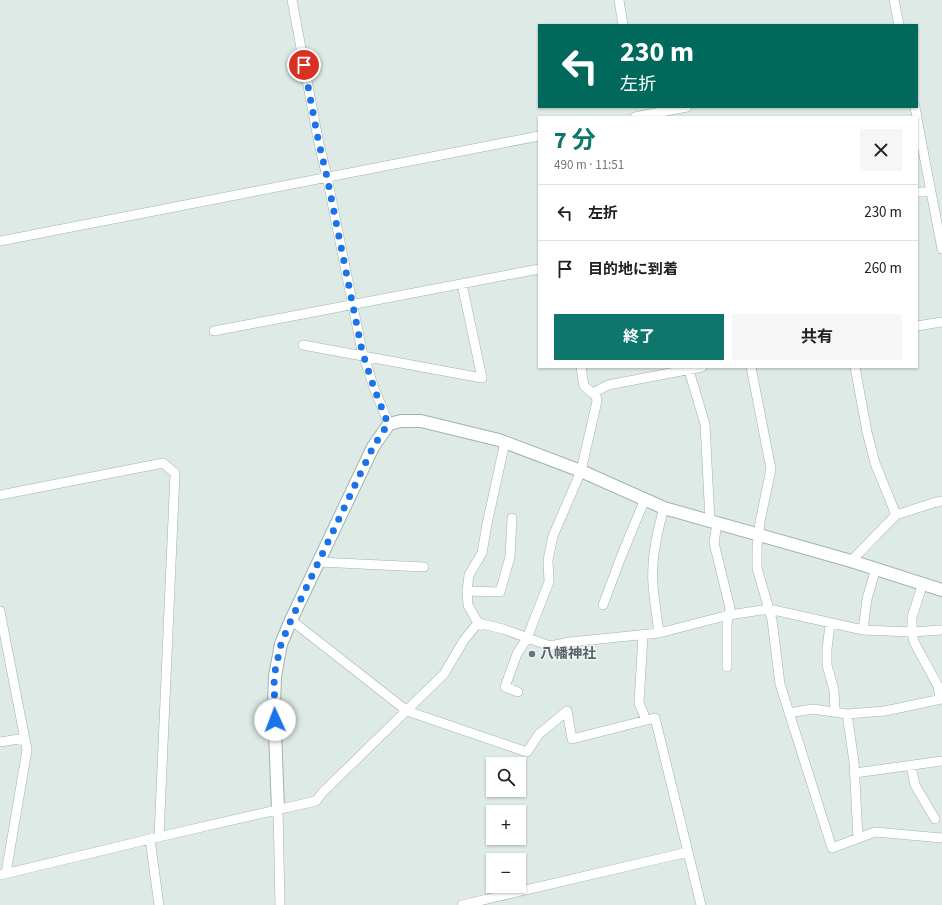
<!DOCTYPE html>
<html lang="ja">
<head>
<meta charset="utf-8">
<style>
	body { margin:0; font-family:"Source Sans 3","Noto Sans JP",sans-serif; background:#f6f6f6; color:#202124; height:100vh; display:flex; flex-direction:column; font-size:15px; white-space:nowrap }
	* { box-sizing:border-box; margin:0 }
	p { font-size:13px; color:#757577 }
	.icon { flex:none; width:22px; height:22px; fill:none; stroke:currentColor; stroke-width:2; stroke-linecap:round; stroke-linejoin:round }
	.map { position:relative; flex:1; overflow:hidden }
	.sheet { position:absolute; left:538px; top:116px; width:380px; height:252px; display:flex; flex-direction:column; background:#fff; border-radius:0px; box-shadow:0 1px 3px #0004 }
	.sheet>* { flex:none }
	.top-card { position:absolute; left:538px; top:24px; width:380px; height:84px; border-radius:0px; box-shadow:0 1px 3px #0004; background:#00695c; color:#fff; overflow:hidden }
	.tools { position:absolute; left:486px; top:757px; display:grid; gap:8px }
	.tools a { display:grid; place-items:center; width:40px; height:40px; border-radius:0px; background:#fff; box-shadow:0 1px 3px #0004; font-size:20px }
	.pin { position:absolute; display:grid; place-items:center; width:34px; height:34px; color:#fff; margin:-17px; border:2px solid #fff; border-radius:50%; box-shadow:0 1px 4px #0007 }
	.me { position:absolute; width:44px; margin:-22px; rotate:358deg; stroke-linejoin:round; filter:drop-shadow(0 0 3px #0008) }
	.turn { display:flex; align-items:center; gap:14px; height:84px; padding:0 16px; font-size:18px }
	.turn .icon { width:52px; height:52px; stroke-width:2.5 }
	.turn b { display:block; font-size:28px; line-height:34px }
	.round { display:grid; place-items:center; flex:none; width:42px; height:42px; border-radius:0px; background:#f6f6f6 }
	.overview { display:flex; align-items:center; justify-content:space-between; height:68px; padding:0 16px }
	h1 { font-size:24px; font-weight:700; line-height:30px; color:#0f766e }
	.action { display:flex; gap:8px; margin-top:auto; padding:8px 16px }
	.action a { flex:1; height:46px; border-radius:0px; background:#0f766e; color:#fff; font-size:16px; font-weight:700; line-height:46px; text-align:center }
	.action a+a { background:#f6f6f6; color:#202124 }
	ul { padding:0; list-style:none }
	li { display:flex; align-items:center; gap:12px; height:56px; padding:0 16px; border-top:1px solid #e0e0e0 }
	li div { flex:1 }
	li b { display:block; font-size:15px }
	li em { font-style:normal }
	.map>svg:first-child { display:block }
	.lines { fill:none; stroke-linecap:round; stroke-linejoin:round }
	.minor-casing { stroke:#a1b2ad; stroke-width:10 }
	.tertiary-casing { stroke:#a1b2ad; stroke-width:14 }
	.minor { stroke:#fff; stroke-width:9 }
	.tertiary { stroke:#fff; stroke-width:12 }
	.route { stroke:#1a73e8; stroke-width:7; stroke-dasharray:0 12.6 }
	.worship-dot { fill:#6b7280; stroke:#eef7f3; stroke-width:1.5 }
	.labels { text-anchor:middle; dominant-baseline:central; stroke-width:3; stroke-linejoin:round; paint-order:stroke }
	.worship-label { font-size:14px; font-weight:bold; fill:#5b616d; stroke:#eef7f3; text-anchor:start }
</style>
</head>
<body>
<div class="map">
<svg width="942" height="905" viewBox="0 0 942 905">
	<rect width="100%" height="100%" fill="#deeae6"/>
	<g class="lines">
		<g class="minor-casing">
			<path id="minor" d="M292,0L318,139L327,177L362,351L374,388L389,424
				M619,0L623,25
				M894,0L899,25
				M915,107L917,117
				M635,117L687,107
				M917,119L942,249
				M917,192H931
				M0,241L539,136
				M917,326L942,322
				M214,331L539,269
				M303,345L482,378L462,284
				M688,367L705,424L710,521
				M751,367L771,469L760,522L757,547V568L772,620L780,684L832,848L875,832L942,838
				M855,367L867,432L875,463L896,515
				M593,393L608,385L702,367
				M0,495L163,463L175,473L159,836
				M717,523L714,543L730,608L727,624V667
				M851,561L896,515L933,503L942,501
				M318,562L424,567
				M923,583L912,617V632L914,642L938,686L940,699
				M467,591L500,592L510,557L512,518
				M603,605L621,557L645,499
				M0,611L27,750L6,873
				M291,620L407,711L527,752L539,734L567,711L572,739L655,718L701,905
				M478,623L468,605L467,591L469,575L482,553L487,524L505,442
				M830,624L827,649V665L834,690L835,712
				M863,630L867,599L876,568
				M659,633C657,617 654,600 653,584C651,558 657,532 664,508
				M643,635L639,703L646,720
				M518,692L505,687L517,654L527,638L549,582L548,560L553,536L581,471L597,401L596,396L584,386L581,367
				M789,713L813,709L847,714L885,711L942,699
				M847,714L854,762L858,838
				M0,742L25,738
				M911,766L915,785L935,819
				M855,773L942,761
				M278,809L280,905
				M150,839L159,905
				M0,875L150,839L316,801L323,792L444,674L464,640L478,623L503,629L550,646L570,642L659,633L729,615L769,609L863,630L912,632L942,630
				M462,905L688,852"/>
		</g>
		<g class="tertiary-casing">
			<path id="tertiary" d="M278,809L274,705L275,676L281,644L291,620L373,447L389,424L401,421H421L499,440L581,471L664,508L851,561L942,590"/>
		</g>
		<use href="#minor" class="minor"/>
		<use href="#tertiary" class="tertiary"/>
	</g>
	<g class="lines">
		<path class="route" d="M275,720L274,676L281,644L291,620L373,447L388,424L374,388L362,351L327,177L318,139L304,65"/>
	</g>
	<circle class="worship-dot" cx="532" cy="654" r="4"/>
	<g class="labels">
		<g class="worship-label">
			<text x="540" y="654">八幡神社</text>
		</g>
	</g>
</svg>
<div class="tools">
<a><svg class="icon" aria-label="search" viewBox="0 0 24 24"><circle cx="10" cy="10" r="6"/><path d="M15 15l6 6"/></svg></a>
<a>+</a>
<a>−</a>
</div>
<div class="pin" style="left:304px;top:65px;background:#d93025"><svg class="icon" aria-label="arrive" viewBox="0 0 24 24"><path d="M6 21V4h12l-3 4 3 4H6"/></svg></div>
<svg class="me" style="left:275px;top:720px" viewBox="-20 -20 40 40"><circle r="19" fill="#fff"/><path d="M0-13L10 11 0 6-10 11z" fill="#1a73e8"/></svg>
<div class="top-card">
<div class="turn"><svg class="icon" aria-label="left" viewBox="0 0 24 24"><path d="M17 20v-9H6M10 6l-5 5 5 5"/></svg><div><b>230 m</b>左折</div></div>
</div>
<section class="sheet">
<div class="overview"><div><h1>7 分</h1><p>490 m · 11:51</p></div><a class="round"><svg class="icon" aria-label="close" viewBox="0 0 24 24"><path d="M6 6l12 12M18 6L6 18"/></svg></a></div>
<ul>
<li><svg class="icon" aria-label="left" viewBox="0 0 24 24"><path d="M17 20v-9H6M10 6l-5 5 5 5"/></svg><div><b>左折</b></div><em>230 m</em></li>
<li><svg class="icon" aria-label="arrive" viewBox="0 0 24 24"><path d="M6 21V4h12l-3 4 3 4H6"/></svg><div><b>目的地に到着</b></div><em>260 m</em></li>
</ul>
<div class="action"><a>終了</a><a>共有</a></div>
</section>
</div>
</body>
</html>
